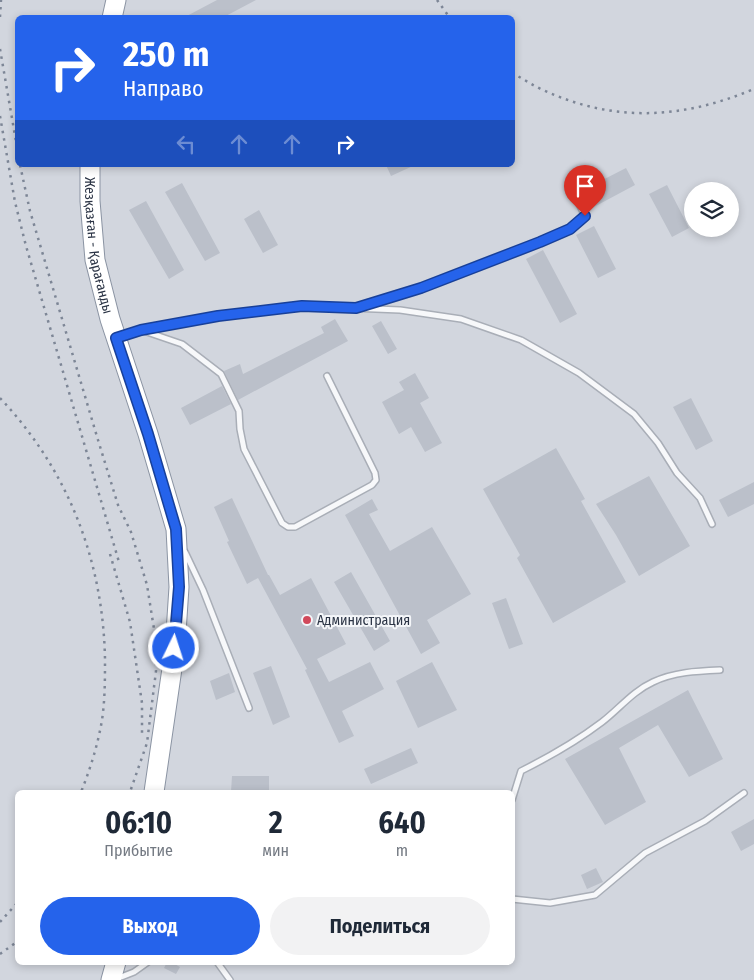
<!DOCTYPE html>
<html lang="ru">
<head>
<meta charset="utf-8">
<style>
	body { margin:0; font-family:"Fira Sans Condensed",sans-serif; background:#f2f2f3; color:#1f2937; height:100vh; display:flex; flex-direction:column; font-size:19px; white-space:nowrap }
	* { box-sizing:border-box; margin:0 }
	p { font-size:16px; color:#747a83 }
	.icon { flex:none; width:28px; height:28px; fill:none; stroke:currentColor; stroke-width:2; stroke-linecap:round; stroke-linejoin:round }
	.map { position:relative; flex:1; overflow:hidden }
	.drawer { position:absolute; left:15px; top:790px; width:500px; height:175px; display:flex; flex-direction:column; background:#fff; border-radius:8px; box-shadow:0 2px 8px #0003 }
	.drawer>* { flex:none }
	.banner { position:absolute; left:15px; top:15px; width:500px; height:152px; border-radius:8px; box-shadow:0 2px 8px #0003; background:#2563eb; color:#fff; overflow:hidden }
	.buttons { position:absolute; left:684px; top:182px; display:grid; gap:10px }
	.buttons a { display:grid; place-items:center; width:55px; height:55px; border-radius:50%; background:#fff; box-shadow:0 2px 8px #0003; font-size:25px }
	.pin { position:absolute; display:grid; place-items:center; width:42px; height:42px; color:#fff; margin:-51px -21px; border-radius:50% 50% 50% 0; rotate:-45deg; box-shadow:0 0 5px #0007 }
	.pin .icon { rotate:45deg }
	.me { position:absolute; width:55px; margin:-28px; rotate:4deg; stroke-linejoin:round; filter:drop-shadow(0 0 4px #0008) }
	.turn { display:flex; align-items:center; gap:18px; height:105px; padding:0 25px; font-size:22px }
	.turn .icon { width:65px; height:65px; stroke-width:2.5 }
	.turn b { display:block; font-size:35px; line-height:42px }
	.lanes { display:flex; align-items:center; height:48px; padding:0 25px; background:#0003; justify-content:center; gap:25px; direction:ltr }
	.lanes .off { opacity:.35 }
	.eta { display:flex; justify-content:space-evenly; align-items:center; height:85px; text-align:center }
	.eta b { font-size:30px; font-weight:700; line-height:35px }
	.cta { display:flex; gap:10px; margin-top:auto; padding:10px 25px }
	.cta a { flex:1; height:58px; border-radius:30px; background:#2563eb; color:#fff; font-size:20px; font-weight:700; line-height:58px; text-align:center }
	.cta a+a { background:#f2f2f3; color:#1f2937 }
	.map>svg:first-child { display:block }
	.built { fill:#d2d6de; fill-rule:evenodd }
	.building { fill:#bbc0ca }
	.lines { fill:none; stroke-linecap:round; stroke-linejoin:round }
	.lane-casing { stroke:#a9aeb7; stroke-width:8 }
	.highway-casing { stroke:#8b94a3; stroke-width:21 }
	.lane { stroke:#f7f8fa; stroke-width:5 }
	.highway { stroke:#fff; stroke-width:19 }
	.rail { stroke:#7d8696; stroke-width:2.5; stroke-dasharray:2.5 5; stroke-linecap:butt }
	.route-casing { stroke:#184099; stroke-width:12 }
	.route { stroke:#2563eb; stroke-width:9 }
	.poi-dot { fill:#d1495b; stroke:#f4f6f9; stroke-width:2 }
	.labels { text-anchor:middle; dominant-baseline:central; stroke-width:4; stroke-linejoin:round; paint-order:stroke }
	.street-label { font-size:14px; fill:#2b3445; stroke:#f4f6f9 }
	.poi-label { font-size:14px; fill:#2b3445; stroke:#f4f6f9; text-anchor:start }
</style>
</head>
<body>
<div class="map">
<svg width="754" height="980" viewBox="0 0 754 980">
	<rect width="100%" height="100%" fill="#e4e7ec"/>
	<path class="built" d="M0,0H754V980H0ZM18,18H512V165H18ZM692,191H730V229H692ZM18,792H512V962H18Z"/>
	<path class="building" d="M217,0H256L222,18H183Z
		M386,165H415L391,176Z
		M626,168L635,185L592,208L583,190Z
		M182,183L220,253L205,261L165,192Z
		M667,185L689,228L672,237L649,194Z
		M146,201L184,270L169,279L129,210Z
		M259,210L278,245L263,253L244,219Z
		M594,226L616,269L598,278L576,235Z
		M543,250L577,314L560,323L526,259Z
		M335,319L348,341L238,400L224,371L240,364L243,374L324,333L321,327Z
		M381,321L397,349L388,354L372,326Z
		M415,373L429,398L420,403L442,443L425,452L411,427L399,434L382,402L404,390L399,382Z
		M222,386L231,404L190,425L181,408Z
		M691,398L713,441L696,450L673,407Z
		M556,448L585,499L581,501L626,582L553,623L517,558L520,555L483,489Z
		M649,476L690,546L639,576L616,535L596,504Z
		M754,482V504L728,517L719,500Z
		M232,498L268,575H269L280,595L311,578L346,644L317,659L329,682L370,662L384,689L342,711L354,736L339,743L305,670L307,669L258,578L247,584L227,542L229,541L214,507Z
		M372,499L378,510L369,514L390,551L432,527L471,594L427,620L440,643L421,654L345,515Z
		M351,572L390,641L374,651L334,582Z
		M506,598L523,644L509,649L492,603Z
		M432,662L457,710L418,728L396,681Z
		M271,666L290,717L273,725L253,673Z
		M229,673L235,692L216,700L210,681Z
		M688,690L723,759L689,777L658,725L619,748L646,802L605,825L565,759Z
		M411,748L418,763L371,784L364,769Z
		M232,776H269V792H231Z
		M754,819V844L741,851L731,832Z
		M596,868L603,882L587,889L581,875Z
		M167,962H171L180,967L176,974L164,968Z"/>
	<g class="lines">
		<g class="lane-casing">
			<path id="lane" d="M362,307L421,288L571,229L585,216L574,194
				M141,330L217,316L302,306L400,310L461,319L521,340L579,373L634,414L658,443L677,473L700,498L712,524
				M119,337L141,330L182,344L221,374L239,411L240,429L244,449L282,523L288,527H295L372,485L376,480L375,473L327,376
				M185,552L203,590L249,708
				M512,800L521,771C549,757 577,741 602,722C619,709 633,691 653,682C674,672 697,671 720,670
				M512,899L550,903L595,895L645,853L705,821L744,793
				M217,962L230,980
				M116,979L134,972L148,962"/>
		</g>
		<g class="highway-casing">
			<g id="highway">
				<path d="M112,18L116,0"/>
				<path id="s1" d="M90,165V201L95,260L110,319L148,434L176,529L179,587L175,648L154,792"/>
				<path d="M111,980L116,962"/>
			</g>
		</g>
		<use href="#lane" class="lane"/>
		<use href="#highway" class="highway"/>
		<path class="rail" d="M437,0L450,18
			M0,17L1,0
			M0,49L18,153
			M512,73C522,78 532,85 543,90C615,123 682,119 754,89
			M0,116L15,202L26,246L119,562
			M20,165L30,211L98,440L118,505L131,532L147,585L154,629L156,671L147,743L130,792
			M0,398C68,470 103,560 105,659C105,679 105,700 102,720C98,744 90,770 81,792
			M110,554L130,622L142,703V735
			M0,922L18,902
			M0,954L18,941"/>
	</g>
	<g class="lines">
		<g class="route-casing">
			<path id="route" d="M174,648L179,587L176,529L148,434L116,338L141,330L218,316L302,306L356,308L421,288L540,242L570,229L585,216"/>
		</g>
		<use href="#route" class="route"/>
	</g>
	<circle class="poi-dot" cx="307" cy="620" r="5"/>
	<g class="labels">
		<g class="street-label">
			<text stroke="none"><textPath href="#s1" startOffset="81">Жезқазған - Қарағанды</textPath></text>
		</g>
		<g class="poi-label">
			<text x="317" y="620">Администрация</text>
		</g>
	</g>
</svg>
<div class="buttons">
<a><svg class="icon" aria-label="layers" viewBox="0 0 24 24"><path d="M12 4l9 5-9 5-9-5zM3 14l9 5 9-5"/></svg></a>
</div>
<div class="pin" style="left:585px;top:216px;background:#d93025"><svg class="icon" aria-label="arrive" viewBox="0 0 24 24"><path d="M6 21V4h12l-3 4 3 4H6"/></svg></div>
<svg class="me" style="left:174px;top:648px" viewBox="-20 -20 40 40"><circle r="17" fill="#2563eb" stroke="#fff" stroke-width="3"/><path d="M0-11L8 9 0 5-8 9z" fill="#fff"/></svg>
<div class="banner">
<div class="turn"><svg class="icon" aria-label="right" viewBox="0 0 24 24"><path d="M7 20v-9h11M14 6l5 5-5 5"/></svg><div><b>250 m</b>Направо</div></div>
<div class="lanes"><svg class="icon off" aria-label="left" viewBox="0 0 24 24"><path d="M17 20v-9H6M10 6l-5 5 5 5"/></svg><svg class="icon off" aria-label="ahead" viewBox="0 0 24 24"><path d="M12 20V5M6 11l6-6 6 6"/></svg><svg class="icon off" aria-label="ahead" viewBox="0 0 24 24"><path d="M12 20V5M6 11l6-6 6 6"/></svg><svg class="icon" aria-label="right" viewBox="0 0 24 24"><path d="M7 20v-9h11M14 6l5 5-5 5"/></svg></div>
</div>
<section class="drawer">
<div class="eta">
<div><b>06:10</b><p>Прибытие</p></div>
<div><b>2</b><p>мин</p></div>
<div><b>640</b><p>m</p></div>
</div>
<div class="cta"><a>Выход</a><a>Поделиться</a></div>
</section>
</div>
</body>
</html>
